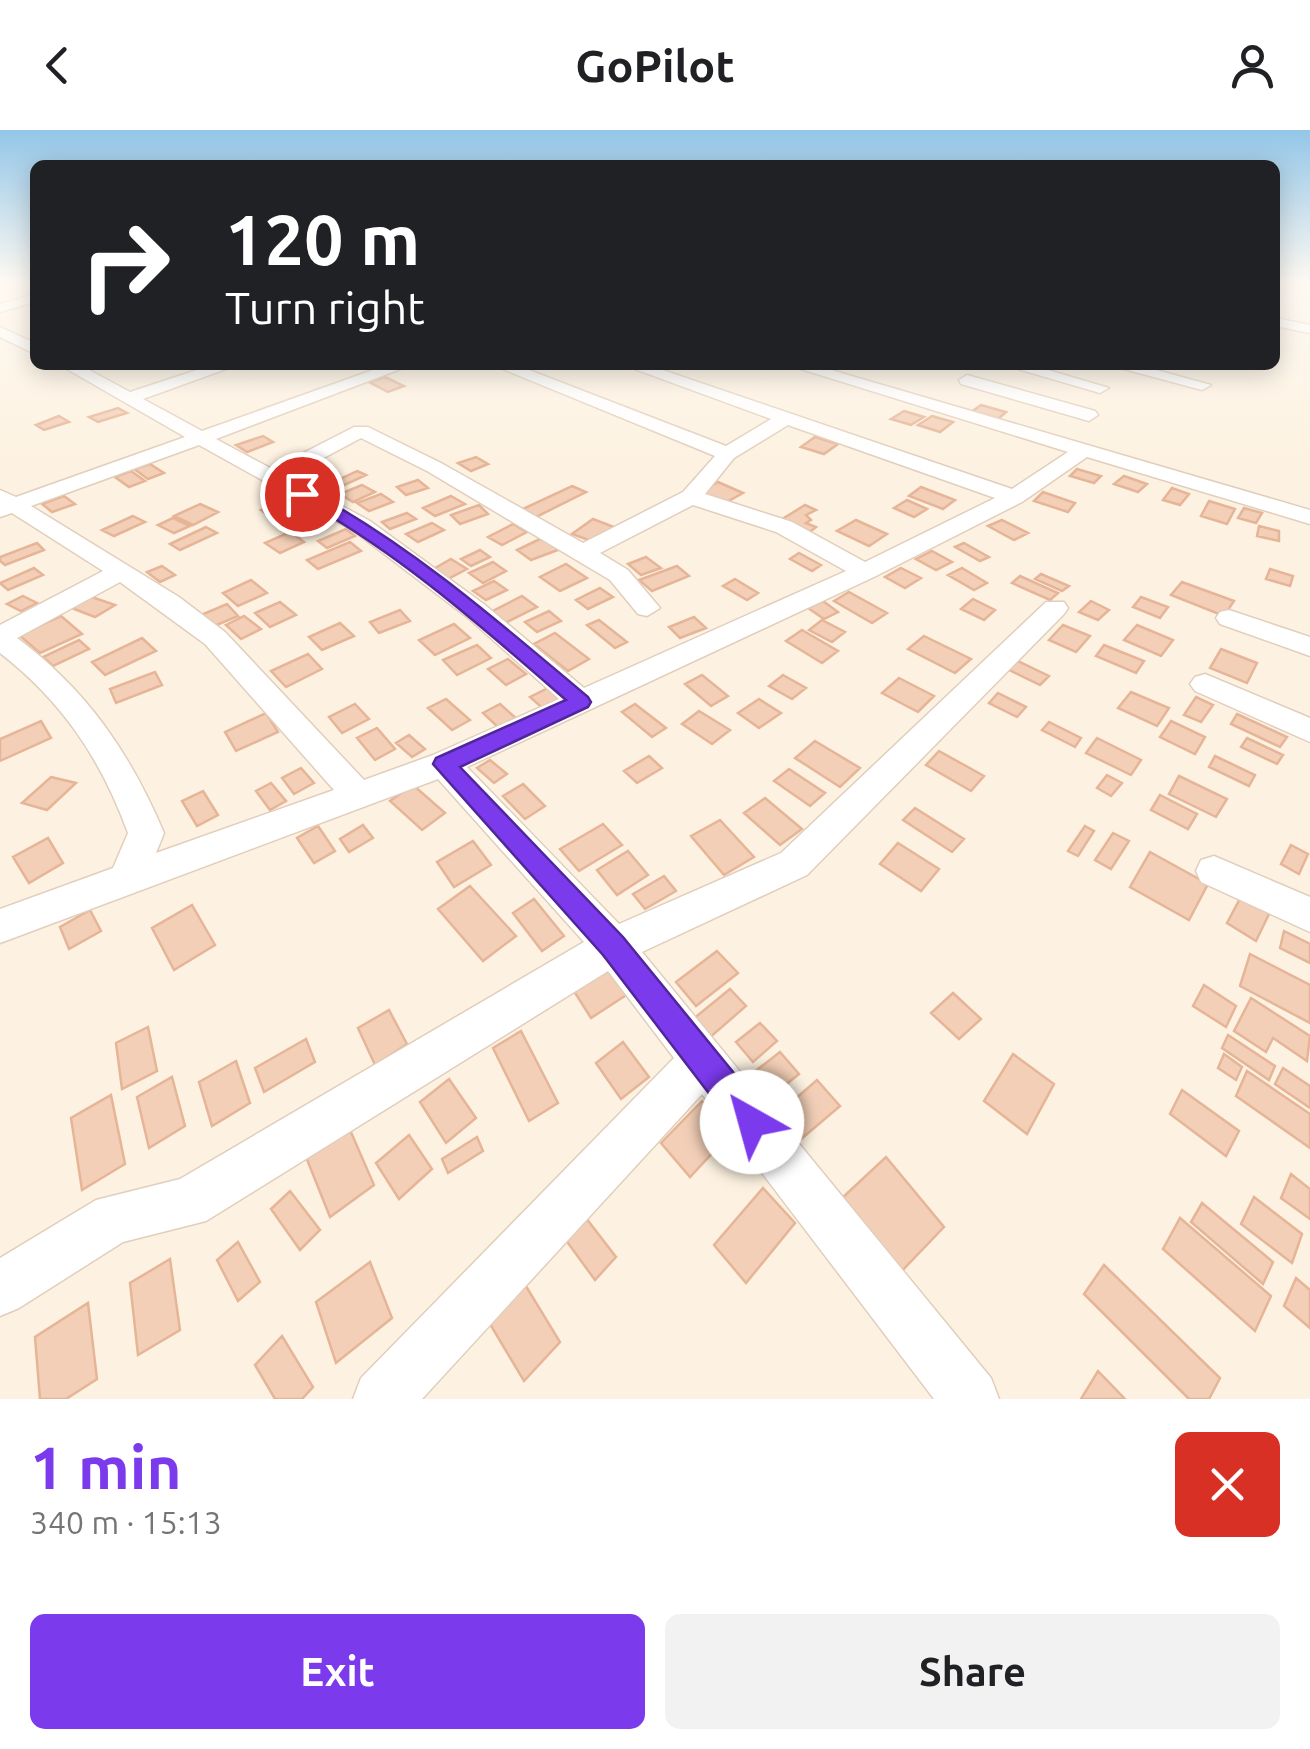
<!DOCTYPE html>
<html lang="en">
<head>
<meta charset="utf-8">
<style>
	body { margin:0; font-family:Ubuntu,sans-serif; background:#f2f2f2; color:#202124; height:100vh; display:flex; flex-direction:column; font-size:38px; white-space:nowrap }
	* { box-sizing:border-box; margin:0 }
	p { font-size:32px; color:#757577 }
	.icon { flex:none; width:55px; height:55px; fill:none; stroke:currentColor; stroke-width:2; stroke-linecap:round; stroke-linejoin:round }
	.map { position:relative; height:1269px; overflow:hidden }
	.sheet { display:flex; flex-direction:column; background:#fff; flex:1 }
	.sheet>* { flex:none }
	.guide { position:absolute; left:30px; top:30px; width:1250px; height:210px; border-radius:15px; box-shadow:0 5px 25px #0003; background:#202124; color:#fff; overflow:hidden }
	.pin { position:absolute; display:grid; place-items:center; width:85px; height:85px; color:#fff; margin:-42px; border:5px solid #fff; border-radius:50%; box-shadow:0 2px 10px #0007 }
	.me { position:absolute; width:110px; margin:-55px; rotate:322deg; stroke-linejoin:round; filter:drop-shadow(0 0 8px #0008) }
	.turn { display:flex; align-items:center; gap:35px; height:210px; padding:0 30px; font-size:45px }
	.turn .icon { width:130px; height:130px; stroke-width:2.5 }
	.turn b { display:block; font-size:70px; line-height:85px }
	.round { display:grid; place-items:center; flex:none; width:105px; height:105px; border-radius:15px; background:#f2f2f2 }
	.head { display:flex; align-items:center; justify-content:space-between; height:170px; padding:0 30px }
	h1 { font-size:60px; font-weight:700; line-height:75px; color:#7c3aed }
	.cta { display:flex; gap:20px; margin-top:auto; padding:20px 30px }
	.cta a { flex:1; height:115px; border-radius:15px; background:#7c3aed; color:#fff; font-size:40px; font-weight:700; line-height:115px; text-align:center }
	.cta a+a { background:#f2f2f2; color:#202124 }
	header { display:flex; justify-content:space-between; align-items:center; height:130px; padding:0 30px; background:#fff; font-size:45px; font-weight:700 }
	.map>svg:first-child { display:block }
	.building { fill:#f3cfb7; stroke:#e6b597; stroke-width:2.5 }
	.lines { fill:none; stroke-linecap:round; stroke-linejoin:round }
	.minor-casing { stroke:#e1cebc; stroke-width:3 }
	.minor { fill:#fff; fill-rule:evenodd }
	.route { fill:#7c3aed; stroke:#51269a; stroke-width:2.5 }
</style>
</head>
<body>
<header><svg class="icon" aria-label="back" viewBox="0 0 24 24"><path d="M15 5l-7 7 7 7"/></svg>GoPilot<svg class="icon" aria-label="person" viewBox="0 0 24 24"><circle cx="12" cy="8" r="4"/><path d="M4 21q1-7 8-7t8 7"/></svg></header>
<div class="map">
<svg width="1310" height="1269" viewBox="0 0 1310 1269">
	<rect width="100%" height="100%" fill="#fdf2e1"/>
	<path class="building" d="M385,247L404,256L388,262L369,252Z
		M981,275L1006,282L997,290L971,282Z
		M118,278L127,283L98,292L89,287Z
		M904,281L924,287L911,295L891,289Z
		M59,286L69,292L44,300L36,295Z
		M932,286L953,292L940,302L918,295Z
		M263,306L273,312L247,322L236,315Z
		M815,307L838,314L824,324L801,317Z
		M476,327L488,334L471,341L458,333Z
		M312,331L327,337L302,349L287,343Z
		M150,334L164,343L148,349L134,339Z
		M1077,339L1101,346L1094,353L1070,346Z
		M131,341L145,351L129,357L115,347Z
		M357,341L366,345L323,365L314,361Z
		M1124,346L1147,354L1138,362L1114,354Z
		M418,350L428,358L406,365L397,357Z
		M718,352L743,363L725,373L700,362Z
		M362,355L375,362L353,372L340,364Z
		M572,356L586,362L536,387L523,379Z
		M921,357L955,370L943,379L909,366Z
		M1172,358L1189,364L1180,375L1163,370Z
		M1043,362L1075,373L1068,382L1034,371Z
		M381,364L393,372L369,381L357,373Z
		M64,366L75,374L52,382L42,374Z
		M451,366L465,374L435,386L423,378Z
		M907,370L927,379L914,387L894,378Z
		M284,371L295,379L272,388L261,380Z
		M1209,371L1235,379L1227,394L1201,386Z
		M200,374L218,382L193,395L174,386Z
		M479,375L488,384L460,394L451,385Z
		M805,375L816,380L806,385L811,390L806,393L816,397L807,404L779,391Z
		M1244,378L1262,383L1256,393L1238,388Z
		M407,383L416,389L390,399L382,392Z
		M133,386L145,392L114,406L102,400Z
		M173,388L190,396L174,403L158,395Z
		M593,389L614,397L594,412L572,404Z
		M856,390L887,404L869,416L837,401Z
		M1002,390L1028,403L1014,410L988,396Z
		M432,393L444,400L418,412L406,404Z
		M513,394L527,402L502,415L488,407Z
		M1259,396L1279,401V411L1257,406Z
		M206,397L217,403L180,420L170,414Z
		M346,399L355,406L327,418L318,411Z
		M290,402L304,412L280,423L265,413Z
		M542,408L563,418L531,430L517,420Z
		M350,412L361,421L318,439L307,430Z
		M37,413L44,420L5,435L0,431V427Z
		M964,413L989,427L980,431L955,417Z
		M480,420L490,427L471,436L461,429Z
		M932,421L952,432L936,440L916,429Z
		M799,423L821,435L812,441L790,429Z
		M646,427L661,438L641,445L628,434Z
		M451,429L467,439L446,450L430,441Z
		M493,432L506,441L483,453L469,443Z
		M566,434L587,448L560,461L540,447Z
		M162,436L175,445L160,452L147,442Z
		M677,436L689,446L652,461L639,450Z
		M34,438L43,445L8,460L0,453Z
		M901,438L921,448L905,458L885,447Z
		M962,438L987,453L974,460L948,445Z
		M1270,439L1293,446L1290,456L1266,449Z
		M1041,444L1069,456L1062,461L1035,449Z
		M1020,446L1058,463L1050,470L1012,453Z
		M735,449L758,463L747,470L723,456Z
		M251,450L267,463L238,476L223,463Z
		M494,451L507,460L486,470L473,461Z
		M1182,452L1234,471L1224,486L1171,465Z
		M600,458L613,467L588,479L576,470Z
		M849,462L887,483L872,493L834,471Z
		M23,466L37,473L21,481L7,474Z
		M89,466L115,475L95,487L69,477Z
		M522,466L537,477L501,495L487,484Z
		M1141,467L1168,477L1160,488L1133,477Z
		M973,469L995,480L984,490L961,479Z
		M823,471L838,482L824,489L808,478Z
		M1091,471L1109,480L1098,490L1079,482Z
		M280,472L296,485L270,497L255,483Z
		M227,474L238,486L212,497L201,485Z
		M400,480L410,491L379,503L370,492Z
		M549,481L561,491L537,502L525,492Z
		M61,486L82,504L40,523L19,505Z
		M244,486L261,499L241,509L226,495Z
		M694,487L706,498L680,508L669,497Z
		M599,490L627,512L615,518L587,495Z
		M822,490L845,502L832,512L809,500Z
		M340,493L354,506L322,520L309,507Z
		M454,494L470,508L435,525L419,510Z
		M1063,495L1090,506L1076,522L1049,510Z
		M1137,495L1173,510L1161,526L1124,510Z
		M802,500L838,521L822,533L786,511Z
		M555,503L589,529L568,541L534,514Z
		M924,506L971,529L955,543L908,519Z
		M142,508L156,521L105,545L92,532Z
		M79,510L89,519L53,536L43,527Z
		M477,515L491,528L457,545L443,530Z
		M1104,515L1144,531L1136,543L1096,526Z
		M1221,519L1257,533L1247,553L1210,538Z
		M308,524L322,539L286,557L271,541Z
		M508,529L526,544L506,555L488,539Z
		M1016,530L1049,546L1040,555L1007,539Z
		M155,542L162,555L116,573L110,559Z
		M702,545L728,566L711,576L685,554Z
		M783,545L806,558L792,569L769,556Z
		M899,548L934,566L918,582L882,563Z
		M548,558L564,572L547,582L530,567Z
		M1131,562L1169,578L1157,596L1118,578Z
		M998,563L1026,577L1017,587L989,573Z
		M1196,567L1213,575L1201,592L1184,585Z
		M446,569L470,590L452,600L428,578Z
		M759,569L781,583L759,598L738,583Z
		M355,574L369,589L342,603L329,587Z
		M500,574L518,590L501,600L483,583Z
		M635,574L666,598L652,607L622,582Z
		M699,581L730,600L712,614L682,594Z
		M266,583L278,602L236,621L225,602Z
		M1237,584L1287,607L1280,617L1231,594Z
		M41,591L51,608L0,631V609Z
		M1171,591L1205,607L1195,624L1160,607Z
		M1049,592L1081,608L1075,617L1042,600Z
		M377,598L395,619L375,630L357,608Z
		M409,605L425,619L412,627L396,613Z
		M1097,608L1141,630L1131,645L1086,623Z
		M1247,608L1283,625L1277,634L1241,617Z
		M815,611L860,638L840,657L795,628Z
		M939,621L984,646L971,661L926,635Z
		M649,626L662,638L637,653L624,641Z
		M1215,626L1255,645L1249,656L1209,637Z
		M490,630L507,644L494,653L477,638Z
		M301,638L314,653L294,664L282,648Z
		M789,639L825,663L810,676L774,651Z
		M1107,645L1122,653L1111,666L1097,658Z
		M1179,646L1227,669L1216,687L1169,664Z
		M51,647L76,653L47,680L22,673Z
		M271,653L286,671L270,680L256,661Z
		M523,654L545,676L525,689L503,666Z
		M413,655L445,683L422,700L390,671Z
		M203,661L218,685L197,696L182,671Z
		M1160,665L1197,684L1188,699L1151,680Z
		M765,668L802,699L780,715L744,683Z
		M915,678L964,709L952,722L903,690Z
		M720,690L754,727L724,745L691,706Z
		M603,694L622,715L579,741L560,719Z
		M363,695L373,708L349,722L340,709Z
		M318,696L335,721L314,733L297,708Z
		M1085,696L1094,701L1078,726L1068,721Z
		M1113,703L1129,711L1111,739L1095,730Z
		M48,708L63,733L29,753L13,727Z
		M473,711L491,735L454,757L437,732Z
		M898,713L939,739L921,761L880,734Z
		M1291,715L1308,724L1299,744L1281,734Z
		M628,721L648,745L617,765L597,740Z
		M1150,722L1208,754L1189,790L1130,757Z
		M664,746L676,761L645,779L633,764Z
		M470,756L516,806L483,831L438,779Z
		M1243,763L1272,778L1256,811L1227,793Z
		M534,769L564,806L542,821L513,783Z
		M192,775L215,815L174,840L152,798Z
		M90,780L101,801L69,819L60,797Z
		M1284,801L1310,814V833L1280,818Z
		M717,821L738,843L696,876L676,852Z
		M1250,824L1310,855V893L1240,856Z
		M609,831L631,862L591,888L570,855Z
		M1204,855L1236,876L1226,897L1193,876Z
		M730,859L746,876L708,909L692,890Z
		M953,863L981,889L959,909L931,883Z
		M1251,868L1310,906L1307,931L1273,908L1266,922L1234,901Z
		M389,880L407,914L375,935L358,898Z
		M760,893L777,911L753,932L736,912Z
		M148,897L157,941L122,959L116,913Z
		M521,901L558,973L529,991L493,918Z
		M1228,905L1275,936L1269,950L1222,918Z
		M306,909L315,932L264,962L255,938Z
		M623,912L649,947L621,969L596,933Z
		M780,922L799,944L763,973L744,950Z
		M1013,924L1054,954L1027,1004L984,971Z
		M1224,924L1242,937L1236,950L1218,938Z
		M236,931L250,973L212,996L199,952Z
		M1283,938L1310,956V978L1275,954Z
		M1247,941L1310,984V1018L1236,966Z
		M172,947L185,996L149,1018L137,967Z
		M449,949L476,988L446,1013L420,972Z
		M817,950L840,976L800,1010L779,983Z
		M1182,960L1239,1001L1226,1026L1170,984Z
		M111,965L125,1034L82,1060L71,988Z
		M702,971L731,1003L690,1047L661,1013Z
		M347,993L374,1055L330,1087L304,1022Z
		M409,1005L432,1039L399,1069L376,1033Z
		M477,1007L483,1021L448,1043L442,1029Z
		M886,1027L944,1097L898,1145L840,1070Z
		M1291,1044L1310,1059V1089L1281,1068Z
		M763,1058L795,1093L746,1153L714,1115Z
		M290,1061L320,1100L300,1120L271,1079Z
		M1254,1067L1302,1104L1292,1133L1241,1094Z
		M1202,1073L1273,1132L1263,1154L1191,1092Z
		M586,1088L616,1127L595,1150L565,1109Z
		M1180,1088L1271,1166L1255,1201L1163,1119Z
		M238,1112L260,1152L238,1171L217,1130Z
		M170,1129L180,1200L138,1225L130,1153Z
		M370,1132L392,1188L336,1233L316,1172Z
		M1104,1135L1220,1248L1209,1269H1189L1084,1164Z
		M521,1148L560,1212L524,1251L484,1184Z
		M1296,1148L1310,1160V1198L1284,1176Z
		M88,1173L97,1249L66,1269H40L35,1207Z
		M282,1206L313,1257L302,1269H275L255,1235Z
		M1098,1241L1125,1269H1081Z"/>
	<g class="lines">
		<g class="minor-casing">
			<path id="minor" d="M35,164V172L0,182V174Z
				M1275,188L1310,195V203L1275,196Z
				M0,197L35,213V224L0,207Z
				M60,235H80L130,262L212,235H237L143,269L202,301L387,235H411L216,309L272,339L354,297H368L441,333L583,413L683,362L715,326L493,235H516L726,316L771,289L624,235H648L1012,359L1068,322L788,235H814L1310,380V394L1087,327L1022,372L874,447L467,637L619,794L781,723L1046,472H1064L1068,478L1064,484L807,745L642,822L991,1248L999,1269H934L702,964L422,1269H353L361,1248L674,928L608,841L206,1091L123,1112L19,1178L0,1186V1128L96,1070L180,1049L584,812L438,649L0,813V779L113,738L128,703C101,629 62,571 0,523V495L103,441L12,383L0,387V360L16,367L185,307ZM788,295L995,368L865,432L792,392L705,364L734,328ZM361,308L427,341L610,450L638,484L647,486L660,478L628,440L600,423L693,375L776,402L846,441L584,558L485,475L370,391L288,347ZM199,315L354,401L467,487L559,569L433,625L364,650L225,502L179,467L31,376ZM120,452L205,514L334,660L156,723L164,703C130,623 87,560 17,508Z
				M1004,235H1031L1109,258L1100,263Z
				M1109,235H1138L1211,255L1202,260Z
				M967,245L1095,281L1098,285L1089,291L961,254L959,250Z
				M1229,480L1310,507V526L1220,494L1216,488L1220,482Z
				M1205,544L1310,588V612L1195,561L1190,554L1195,547Z
				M1214,726L1310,767V802L1201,752L1196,741L1201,730Z"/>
		</g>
		<use href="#minor" class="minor"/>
	</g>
	<linearGradient id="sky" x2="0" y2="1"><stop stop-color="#93c6e8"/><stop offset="0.46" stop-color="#fef9f2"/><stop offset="1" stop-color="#fef9f2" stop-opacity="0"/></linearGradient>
	<rect width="1310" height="330" fill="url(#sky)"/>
	<path class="route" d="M297,360H308C411,415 499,492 588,567L591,572L588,577L460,637L623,807L764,980L768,992L764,1004L752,1008L740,1004L603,825L433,634L436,628L566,570C481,496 397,421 297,367Z"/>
</svg>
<div class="pin" style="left:302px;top:364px;background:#d93025"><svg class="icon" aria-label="arrive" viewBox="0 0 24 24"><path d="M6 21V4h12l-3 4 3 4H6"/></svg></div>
<svg class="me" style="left:752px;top:992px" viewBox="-20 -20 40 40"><circle r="19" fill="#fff"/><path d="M0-13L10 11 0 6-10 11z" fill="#7c3aed"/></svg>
<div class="guide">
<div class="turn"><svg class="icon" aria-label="right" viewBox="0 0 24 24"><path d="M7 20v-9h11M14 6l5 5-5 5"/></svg><div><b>120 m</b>Turn right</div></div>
</div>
</div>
<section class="sheet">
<div class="head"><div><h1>1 min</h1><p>340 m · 15:13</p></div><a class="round" style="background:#d93025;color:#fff"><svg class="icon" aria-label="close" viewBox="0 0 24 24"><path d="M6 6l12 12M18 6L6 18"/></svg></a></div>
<div class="cta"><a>Exit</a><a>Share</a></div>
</section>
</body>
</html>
